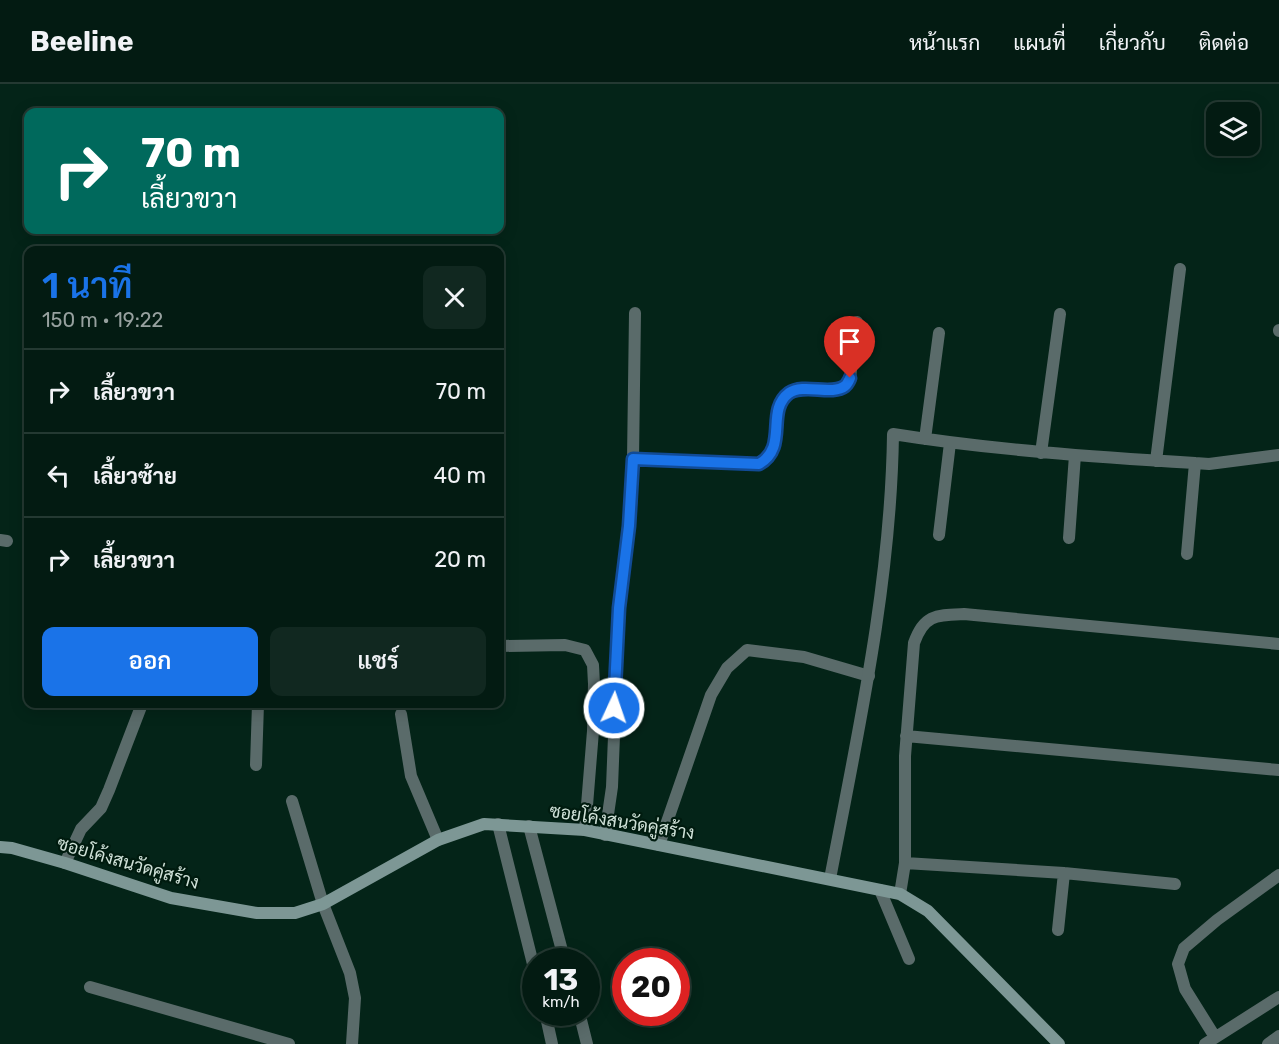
<!DOCTYPE html>
<html lang="th">
<head>
<meta charset="utf-8">
<style>
	body { margin:0; font-family:Rubik,Sarabun,sans-serif; background:#112820; color:#f1f3f6; height:100vh; display:flex; flex-direction:column; font-size:22px; white-space:nowrap }
	* { box-sizing:border-box; margin:0 }
	p { font-size:20px; color:#97a19f }
	.icon { flex:none; width:33px; height:33px; fill:none; stroke:currentColor; stroke-width:2; stroke-linecap:round; stroke-linejoin:round }
	.map { position:relative; flex:1; overflow:hidden }
	.side { position:absolute; left:24px; top:162px; width:480px; height:462px; display:flex; flex-direction:column; background:#031b12; border-radius:12px; box-shadow:0 3px 15px #0003,0 0 0 2px #243932 }
	.side>* { flex:none }
	.guide { position:absolute; left:24px; top:24px; width:480px; height:126px; border-radius:12px; box-shadow:0 3px 15px #0003,0 0 0 2px #243932; background:#00695c; color:#fff; overflow:hidden }
	.controls { position:absolute; left:1206px; top:18px; display:grid; gap:12px }
	.controls a { display:grid; place-items:center; width:54px; height:54px; border-radius:12px; background:#031b12; box-shadow:0 3px 15px #0003,0 0 0 2px #243932; font-size:30px }
	.speed { position:absolute; left:522px; top:864px; display:flex; gap:12px; font-size:30px; font-weight:700; text-align:center }
	.speed>* { display:grid; place-content:center; width:78px; height:78px; border-radius:50%; background:#031b12; box-shadow:0 3px 15px #0003,0 0 0 2px #243932; line-height:1 }
	.speed small { font-size:15px; font-weight:400 }
	.speed .limit { border:9px solid #d22; background:#fff; color:#111 }
	.pin { position:absolute; display:grid; place-items:center; width:51px; height:51px; color:#fff; margin:-62px -26px; border-radius:50% 50% 50% 0; rotate:-45deg; box-shadow:0 0 6px #0007 }
	.pin .icon { rotate:45deg }
	.me { position:absolute; width:66px; margin:-33px; rotate:3deg; stroke-linejoin:round; filter:drop-shadow(0 0 4px #0008) }
	.turn { display:flex; align-items:center; gap:21px; height:126px; padding:0 18px; font-size:27px }
	.turn .icon { width:78px; height:78px; stroke-width:2.5 }
	.turn b { display:block; font-size:42px; line-height:51px }
	.round { display:grid; place-items:center; flex:none; width:63px; height:63px; border-radius:12px; background:#112820 }
	.head { display:flex; align-items:center; justify-content:space-between; height:102px; padding:0 18px }
	h1 { font-size:36px; font-weight:600; line-height:45px; color:#1a73e8 }
	.action { display:flex; gap:12px; margin-top:auto; padding:12px 18px }
	.action a { flex:1; height:69px; border-radius:12px; background:#1a73e8; color:#fff; font-size:24px; font-weight:600; line-height:69px; text-align:center }
	.action a+a { background:#112820; color:#f1f3f6 }
	ul { padding:0; list-style:none }
	li { display:flex; align-items:center; gap:18px; height:84px; padding:0 18px; border-top:2px solid #243932 }
	li div { flex:1 }
	li b { display:block; font-size:22px }
	li em { font-style:normal }
	header { display:flex; align-items:center; gap:36px; box-sizing:border-box; height:84px; padding:0 30px; background:#031b12; border-bottom:2px solid #243932 }
	header strong { font-size:28px }
	nav { display:flex; gap:33px; margin-inline-start:auto; font-size:21px }
	.map>svg:first-child { display:block }
	.lines { fill:none; stroke-linecap:round; stroke-linejoin:round }
	.lane { stroke:#5a6b6a; stroke-width:12 }
	.street { stroke:#5a6b6a; stroke-width:12 }
	.secondary { stroke:#7d9795; stroke-width:12 }
	.route-casing { stroke:#114b97; stroke-width:15 }
	.route { stroke:#1a73e8; stroke-width:10 }
	.labels { text-anchor:middle; dominant-baseline:central; stroke-width:4.5; stroke-linejoin:round; paint-order:stroke }
	.street-label { font-size:18px; fill:#cfe1d8; stroke:#001b0f }
</style>
</head>
<body>
<header>
<strong>Beeline</strong>
<nav><a>หน้าแรก</a><a>แผนที่</a><a>เกี่ยวกับ</a><a>ติดต่อ</a></nav>
</header>
<div class="map">
<svg width="1279" height="960" viewBox="0 0 1279 960">
	<rect width="100%" height="100%" fill="#042418"/>
	<g class="lines">
		<path class="lane" d="M633,375L635,229
			M401,630L411,692L438,756
			M292,717L323,820L350,889L355,914L352,960
			M605,751L612,703L619,524L631,423L633,375L760,380C789,363 765,326 789,309C804,299 832,312 845,302C845,302 850,295 850,294L857,238
			M659,761L711,611L727,584L747,566L804,573L869,592
			M880,806L909,875
			M90,903L289,960
			M1215,953L1185,905L1178,880L1184,864L1217,836L1279,791
			M1205,960L1279,913
			M1268,960L1279,952"/>
		<path class="street" d="M1279,246V247
			M925,355L939,249
			M1041,369L1060,230
			M1156,377L1180,185
			M939,451L950,359
			M1069,454L1075,371
			M0,456L7,457
			M1187,470L1195,379
			M500,562L565,561L585,566L593,581L594,600L593,647L585,746
			M906,652L1279,686
			M256,681L258,620
			M498,740L536,892
			M529,742L565,878
			M65,779L81,745L101,724L109,706L142,620
			M905,779L1064,789L1175,800
			M830,795C858,648 891,500 893,350C993,366 1094,373 1195,379L1209,380L1279,371
			M900,810L905,779V672L914,559C924,530 937,531 964,530L1279,560
			M1058,846L1064,789
			M545,928L552,960
			M579,928L587,960"/>
		<path class="secondary" d="M0,763L12,764L65,779L171,814L257,829H295L323,820L438,756L484,740L585,746L900,810L928,827L1059,960"/>
	</g>
	<g class="lines">
		<g class="route-casing">
			<path id="route" d="M614,624L619,524L629,442L633,375L759,380C789,363 765,327 789,309C804,299 832,312 845,302C846,302 850,295 850,294"/>
		</g>
		<use href="#route" class="route"/>
	</g>
	<g class="labels">
		<g class="street-label">
			<text transform="translate(622 738) rotate(9)">ซอยโค้งสนวัดคู่สร้าง</text>
			<text transform="translate(128 779) rotate(16)">ซอยโค้งสนวัดคู่สร้าง</text>
		</g>
	</g>
</svg>
<div class="controls">
<a><svg class="icon" aria-label="layers" viewBox="0 0 24 24"><path d="M12 4l9 5-9 5-9-5zM3 14l9 5 9-5"/></svg></a>
</div>
<div class="speed"><div>13<small>km/h</small></div><div class="limit">20</div></div>
<div class="pin" style="left:850px;top:294px;background:#d93025"><svg class="icon" aria-label="arrive" viewBox="0 0 24 24"><path d="M6 21V4h12l-3 4 3 4H6"/></svg></div>
<svg class="me" style="left:614px;top:624px" viewBox="-20 -20 40 40"><circle r="17" fill="#1a73e8" stroke="#fff" stroke-width="3"/><path d="M0-11L8 9 0 5-8 9z" fill="#fff"/></svg>
<div class="guide">
<div class="turn"><svg class="icon" aria-label="right" viewBox="0 0 24 24"><path d="M7 20v-9h11M14 6l5 5-5 5"/></svg><div><b>70 m</b>เลี้ยวขวา</div></div>
</div>
<section class="side">
<div class="head"><div><h1>1 นาที</h1><p>150 m · 19:22</p></div><a class="round"><svg class="icon" aria-label="close" viewBox="0 0 24 24"><path d="M6 6l12 12M18 6L6 18"/></svg></a></div>
<ul>
<li><svg class="icon" aria-label="right" viewBox="0 0 24 24"><path d="M7 20v-9h11M14 6l5 5-5 5"/></svg><div><b>เลี้ยวขวา</b></div><em>70 m</em></li>
<li><svg class="icon" aria-label="left" viewBox="0 0 24 24"><path d="M17 20v-9H6M10 6l-5 5 5 5"/></svg><div><b>เลี้ยวซ้าย</b></div><em>40 m</em></li>
<li><svg class="icon" aria-label="right" viewBox="0 0 24 24"><path d="M7 20v-9h11M14 6l5 5-5 5"/></svg><div><b>เลี้ยวขวา</b></div><em>20 m</em></li>
</ul>
<div class="action"><a>ออก</a><a>แชร์</a></div>
</section>
</div>
</body>
</html>
